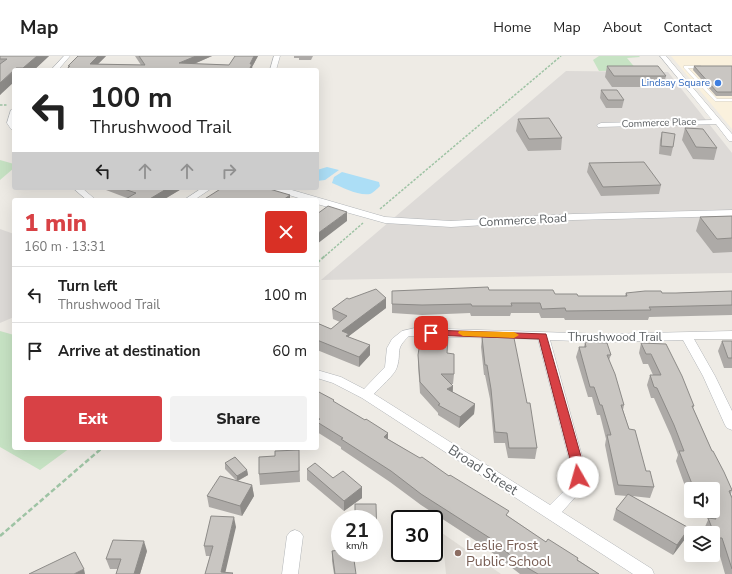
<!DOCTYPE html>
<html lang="en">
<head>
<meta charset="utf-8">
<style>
	body { margin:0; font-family:"Nunito Sans",sans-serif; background:#f2f2f2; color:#222; height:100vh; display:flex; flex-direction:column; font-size:15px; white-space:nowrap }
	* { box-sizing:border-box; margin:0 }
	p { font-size:13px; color:#767676 }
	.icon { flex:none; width:22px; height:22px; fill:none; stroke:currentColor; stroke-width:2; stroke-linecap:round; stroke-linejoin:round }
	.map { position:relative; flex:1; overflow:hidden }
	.details { position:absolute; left:12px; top:142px; width:307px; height:252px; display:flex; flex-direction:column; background:#fff; border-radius:4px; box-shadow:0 4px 16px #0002 }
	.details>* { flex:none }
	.guide { position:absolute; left:12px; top:12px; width:307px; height:122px; border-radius:4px; box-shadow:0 4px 16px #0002; background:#fff; color:#222; overflow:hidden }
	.buttons { position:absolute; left:684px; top:426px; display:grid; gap:8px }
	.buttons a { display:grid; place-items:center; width:36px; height:36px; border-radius:4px; background:#fff; box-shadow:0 4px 16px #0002; font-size:20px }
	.speed { position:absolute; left:331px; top:454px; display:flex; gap:8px; font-size:20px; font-weight:700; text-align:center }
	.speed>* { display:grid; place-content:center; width:52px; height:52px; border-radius:50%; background:#fff; box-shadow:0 4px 16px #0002; line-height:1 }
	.speed small { font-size:10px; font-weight:400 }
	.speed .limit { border:2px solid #111; border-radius:6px; background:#fff; color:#111 }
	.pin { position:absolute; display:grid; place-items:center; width:34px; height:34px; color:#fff; margin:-17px; border-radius:8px; box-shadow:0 2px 6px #0006 }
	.me { position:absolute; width:44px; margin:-22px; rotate:353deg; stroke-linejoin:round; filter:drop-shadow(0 0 3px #0008) }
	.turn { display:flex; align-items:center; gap:14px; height:84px; padding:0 12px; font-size:18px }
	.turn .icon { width:52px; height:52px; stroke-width:2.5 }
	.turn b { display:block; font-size:28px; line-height:34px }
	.lanes { display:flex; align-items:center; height:38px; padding:0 12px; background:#0003; justify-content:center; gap:20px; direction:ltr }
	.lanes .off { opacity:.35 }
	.round { display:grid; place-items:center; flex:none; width:42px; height:42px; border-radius:4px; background:#f2f2f2 }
	.summary { display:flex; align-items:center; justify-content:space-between; height:68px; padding:0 12px }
	h1 { font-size:24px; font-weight:800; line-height:30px; color:#d84145 }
	.primary-button { display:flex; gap:8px; margin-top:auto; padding:8px 12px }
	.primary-button a { flex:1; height:46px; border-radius:4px; background:#d84145; color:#fff; font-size:16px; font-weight:800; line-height:46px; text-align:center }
	.primary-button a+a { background:#f2f2f2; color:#222 }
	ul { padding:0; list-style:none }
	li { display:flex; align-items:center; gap:12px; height:56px; padding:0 12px; border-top:1px solid #e0e0e0 }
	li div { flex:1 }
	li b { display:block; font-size:15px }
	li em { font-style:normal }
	header { display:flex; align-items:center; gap:24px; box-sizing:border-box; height:56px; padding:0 20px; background:#fff; border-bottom:1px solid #e0e0e0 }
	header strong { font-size:19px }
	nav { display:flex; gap:22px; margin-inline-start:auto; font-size:14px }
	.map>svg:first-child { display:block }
	.commercial { fill:#faf1dd }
	.industrial { fill:#dddad7 }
	.education { fill:#e0dcd6 }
	.green { fill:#c7e3c4 }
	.water { fill:#acdef6 }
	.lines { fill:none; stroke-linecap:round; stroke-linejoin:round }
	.service-casing { stroke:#b2b5b8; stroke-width:0.5 }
	.minor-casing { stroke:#b2b5b8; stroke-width:1 }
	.path-far2 { stroke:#9ec3a4; stroke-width:1.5; stroke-dasharray:2.5 1.5; stroke-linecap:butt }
	.path-far1 { stroke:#9ec3a4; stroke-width:2; stroke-dasharray:4 2; stroke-linecap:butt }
	.path { stroke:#9ec3a4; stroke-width:2.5; stroke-dasharray:5 2.5; stroke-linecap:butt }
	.service { fill:#fff; fill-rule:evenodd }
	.minor { fill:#fff; fill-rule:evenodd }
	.wall { fill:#adaaa7 }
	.shaded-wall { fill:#8d8b88 }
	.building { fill:#c9c6c2; stroke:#8d8b88 }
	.route { fill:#d84145; stroke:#8c2a2d }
	.slow { fill:#f59e0b }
	.shop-dot { fill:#3f7fe0; stroke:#fff; stroke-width:1.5 }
	.education-dot { fill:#8d6e63; stroke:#fff; stroke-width:1.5 }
	.labels { text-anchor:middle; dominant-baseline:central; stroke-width:4; stroke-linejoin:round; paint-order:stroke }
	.far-shop-label { font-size:10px; fill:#366cbe; stroke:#fff; text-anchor:end }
	.far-street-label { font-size:10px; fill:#5d6164; stroke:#fff }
	.street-label { font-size:12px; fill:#5d6164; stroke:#fff }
	.near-street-label { font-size:14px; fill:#5d6164; stroke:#fff }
	.near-education-label { font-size:14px; fill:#785e54; stroke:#fff; text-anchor:start }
</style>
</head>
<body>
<header>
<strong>Map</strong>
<nav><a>Home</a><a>Map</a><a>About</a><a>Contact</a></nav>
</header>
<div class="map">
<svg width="732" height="518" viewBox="0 0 732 518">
	<rect width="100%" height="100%" fill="#eeebe5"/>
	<path class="commercial" d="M671,0H732V73Z"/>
	<path class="industrial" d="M566,15L668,16L732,97V217L321,224Z
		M0,173L14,178V261L0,267Z"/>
	<path class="education" d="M442,477L501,518H446Z"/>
	<path class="green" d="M599,0H639L640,1L627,2L637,14L599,15L593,4Z
		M0,104L14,108V112L0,124Z
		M0,275L14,279V392H70L40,414L0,391Z"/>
	<path class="water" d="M327,111L339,114L325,124L317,125V114Z
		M342,116L379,126L380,130C377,133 373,137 370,138C358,140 342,131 332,127L334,121Z"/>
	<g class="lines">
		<g class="service-casing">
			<path id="service" d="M685,10H701V12H688L717,43H732V45H715L684,12V10Z"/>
		</g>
		<g class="minor-casing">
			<path id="minor" d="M64,0H70L58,14H51Z
				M274,0H280L276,14H270Z
				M660,0H666L732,78V85H729L716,68L598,71L597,69L601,67L712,64Z
				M11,54H14V73H11L7,67Z
				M73,132H82L96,144H87Z
				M202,132H212L194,144H184Z
				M272,132H285L385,161L451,165L573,158L732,154V160L573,164L451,171L385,167L317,148V144H305L273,134Z
				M415,272L604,278L732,275V283H694L715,320L732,355V374L727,372L725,369L703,320L683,284L604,286L550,284L585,411L584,431L562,456L652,513L654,518H633L362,342L333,327L317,322V314L341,321L364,333L385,311L387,292L392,283L402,275ZM409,280L538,283L571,411L570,429L550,449L374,338C379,332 395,319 397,311C402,295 394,294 409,280Z
				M295,474L300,476L303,480L298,518H282L287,480L290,476Z"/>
		</g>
		<path class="path-far2" d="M0,49H7
			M380,153L561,0
			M325,200L363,167"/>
		<path class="path-far1" d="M317,207L326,199"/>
		<path class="path" d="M0,480L102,392"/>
		<use href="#service" class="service"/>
		<use href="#minor" class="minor"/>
	</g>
	<path class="wall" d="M0,0H49L34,14H14L0,39Z
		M78,0H106L98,8L141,9L135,0H212L194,8L229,9L235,0H258L252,11L253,14H66L68,11V10Z
		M294,0H313L311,4H299V2H294Z
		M607,10L666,20L663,31H612L605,21Z
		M694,10H732V40H716L693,14Z
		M601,34L624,44L622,52H606L600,42Z
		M518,63L562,82L561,94L528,95L516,75Z
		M685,72L717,92L714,104L693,103L682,84Z
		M662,76L673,91L671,100L659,98L660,84Z
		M589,107L661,129L659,138L601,140L587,116Z
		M105,132H183L163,144H124L127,142L106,134Z
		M732,160V196L713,197L696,175L700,161Z
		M489,234L555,238L578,240H625L626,237H676L732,235V259L649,261L648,264H565L564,262H541L539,257H511L510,260H471L470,257L422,259L392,257V235Z
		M349,243L386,252L349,280V282L370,299L359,311L317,294V267L331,273L340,266L333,263L332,253Z
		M482,281L527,347L537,392L535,403L508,402L505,387H494L490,343L485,319H484L481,291Z
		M722,285H732V312H724L718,295Z
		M585,286L611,299L609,304L624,349L623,354L629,373L646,415L654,431L650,442L632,440L689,472L685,483L673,499L613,464L616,453L627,440L615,439L605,389L606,383L600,359H597L592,341H588L576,301L579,291H584Z
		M641,287L694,350L693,352L712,395L732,434L731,438L732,442V518H725L718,493H713V477H705L704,473L708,464L704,455H713V433H691V444H690L676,405L678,399L671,380L654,342H651L647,329L650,319H653L648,308H643L639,297Z
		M447,297L454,318L453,328H451L453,330V336L475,348L474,358L459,372L438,359V357L420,337L418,309V299Z
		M317,335L334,346L388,383L449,420L546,486L578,504L599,518H520L490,495V494L421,449L390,426L341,393V391L317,376Z
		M299,394L300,426L260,429L259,418L275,400Z
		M225,407L247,414L248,419L238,425L252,429L254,440L242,460L209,451L207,440L237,425L225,413Z
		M307,413L362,431V442L344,455L307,424Z
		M374,463L377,485V495H374Z
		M236,471L205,518L210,500H206L204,490Z
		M147,495L140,518H116L118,513H110L106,503Z
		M332,495L356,518H334L332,505Z"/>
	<path class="shaded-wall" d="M37,0H49L34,14H24L23,12Z
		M98,0H106L92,14L90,8Z
		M196,0H212L180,14L179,7Z
		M254,0H258L252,11L253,14H249L250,8Z
		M14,15V26L0,39V27Z
		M168,132H183L163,144H148Z
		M290,139V144H283Z
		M347,156V165L317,188V178Z
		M386,242V252L349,280V288L342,275Z
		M370,289V299L359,311V301Z
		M453,330L452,340L447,333Z
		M475,348L474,358L459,372L460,361Z
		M388,377V387L384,381Z
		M247,414L248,419L237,425V420Z
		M252,429L254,440L242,460L240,450Z
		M362,431V442L344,455V445Z
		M234,461L236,471L225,518L221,516Z
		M689,472L685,483L673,499L677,489Z
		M144,485L147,495L140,518H134Z
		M84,513L85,518H74Z"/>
	<path class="building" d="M0,0H37L23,12H16L14,14L0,27V8L7,3H0Z
		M78,0H98L90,8L145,9L139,0H196L179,7L229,9L235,0H254L250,8H252L249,14H66L70,10H68Z
		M607,10H658L666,20H614Z
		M694,10H732V36H717Z
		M601,34H617L624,44H608Z
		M549,62L562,82L529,83L518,63Z
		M685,72L703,73L717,92L696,91Z
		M662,76L675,78L673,91L661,90Z
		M644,106L661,129L603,131L589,107Z
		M121,132H168L148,144H124L136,137Z
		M222,132H266L290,139L283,144H203Z
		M328,150L347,156L317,178V158Z
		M732,160V182L717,183L700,161Z
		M488,231L489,234H553L555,238H577L578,240H627L626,237L645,235H661L662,237H676L732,235V249L649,251L651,254L566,255L565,252L542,253L540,247H511L512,250H472L471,248L422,249L392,248V235Z
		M376,233L386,242L342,275L349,278L346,280L370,289L359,301L317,284V267L331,273L347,260L332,253L347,242L349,243Z
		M421,279L448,281L447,297L454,298V318H441L453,330L447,333L475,348L460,361L438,349L440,348L420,326L418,299Z
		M482,281L514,282L527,347H530L537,392H509L507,377L495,376L491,333L487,309H485Z
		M722,285H732V302H728Z
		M585,286L607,287L611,299H607L615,318L624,349H621L629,373L635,374L646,415H650L654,431L618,429L607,379H611L602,349H600L594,331H590L579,291H586Z
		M641,287L666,288L682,320L694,350H692L712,395H713L724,416L732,434L729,435L732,442V513L722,482H716L708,462L716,463L713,455V433H694L679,395H684L674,369L657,332L654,331L650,319H661L651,298H646Z
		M317,335L334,344L333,345L365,364L366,363L388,377L384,381L420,402L422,401L449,420L450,419L509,455L506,459L546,486L548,483L578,502L577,504L599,518H538L526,511L492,485L493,484L421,438L391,415L341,383L343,382L317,366V365L320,363L317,362Z
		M299,394V415L259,418V401L275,400V395Z
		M235,401L247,414L237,420L225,407Z
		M315,407L333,422L343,415L362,431L344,445L307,413Z
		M220,420L252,429L240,450L207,440Z
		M628,438L689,472L677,489L616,453Z
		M355,448H376L377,485H374V463H355Z
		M211,460L234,461L221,516L233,517L232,518H205L213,490H204Z
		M113,484L144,485L134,518H116L121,503H106Z
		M340,494V497H353L356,518H335L332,495Z
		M75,496L84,513L74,518H29Z"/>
	<path class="route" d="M431,274L546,278L584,411L583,421L582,425L578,426L574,425L572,421V411L539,283L428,279L426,277L428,275Z"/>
	<path class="slow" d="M459,275L514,276L519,279L514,282L463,280L458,277Z"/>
	<circle class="shop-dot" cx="718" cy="27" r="4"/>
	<circle class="education-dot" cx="458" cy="497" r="4"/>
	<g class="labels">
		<g class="far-shop-label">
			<text x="710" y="27">Lindsay Square</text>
		</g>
		<g class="far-street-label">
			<text transform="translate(659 67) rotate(-2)">Commerce Place</text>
		</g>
		<g class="street-label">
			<text transform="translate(523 164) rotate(-3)">Commerce Road</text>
			<text x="615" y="281">Thrushwood Trail</text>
		</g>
		<g class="near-street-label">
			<text transform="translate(483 414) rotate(33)">Broad Street</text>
		</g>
		<g class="near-education-label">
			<text x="466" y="489">Leslie Frost<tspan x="466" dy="16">Public School</tspan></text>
		</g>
	</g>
</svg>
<div class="buttons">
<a><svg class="icon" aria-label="sound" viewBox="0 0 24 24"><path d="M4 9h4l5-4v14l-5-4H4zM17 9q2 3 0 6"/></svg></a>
<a><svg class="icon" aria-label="layers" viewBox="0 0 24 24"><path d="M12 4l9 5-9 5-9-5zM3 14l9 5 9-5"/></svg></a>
</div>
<div class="speed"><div>21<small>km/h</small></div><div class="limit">30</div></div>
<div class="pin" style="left:431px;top:277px;background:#d93025"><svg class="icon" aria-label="arrive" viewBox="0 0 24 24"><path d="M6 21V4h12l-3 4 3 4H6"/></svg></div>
<svg class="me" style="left:578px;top:421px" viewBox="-20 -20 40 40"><circle r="19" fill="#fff"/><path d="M0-13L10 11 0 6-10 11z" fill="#d84145"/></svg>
<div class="guide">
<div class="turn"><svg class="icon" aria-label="left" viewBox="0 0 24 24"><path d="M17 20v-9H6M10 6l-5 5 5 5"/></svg><div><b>100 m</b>Thrushwood Trail</div></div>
<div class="lanes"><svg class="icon" aria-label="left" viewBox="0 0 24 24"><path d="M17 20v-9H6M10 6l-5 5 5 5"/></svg><svg class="icon off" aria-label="ahead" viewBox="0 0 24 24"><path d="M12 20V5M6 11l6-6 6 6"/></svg><svg class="icon off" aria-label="ahead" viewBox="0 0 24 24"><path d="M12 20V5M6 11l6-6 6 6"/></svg><svg class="icon off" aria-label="right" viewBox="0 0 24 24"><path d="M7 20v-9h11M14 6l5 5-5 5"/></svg></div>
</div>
<section class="details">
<div class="summary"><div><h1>1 min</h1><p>160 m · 13:31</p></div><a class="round" style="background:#d93025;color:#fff"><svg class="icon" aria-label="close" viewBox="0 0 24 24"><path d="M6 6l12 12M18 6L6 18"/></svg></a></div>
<ul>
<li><svg class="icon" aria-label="left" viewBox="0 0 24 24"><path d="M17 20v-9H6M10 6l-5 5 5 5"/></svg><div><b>Turn left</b><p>Thrushwood Trail</p></div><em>100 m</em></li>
<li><svg class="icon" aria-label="arrive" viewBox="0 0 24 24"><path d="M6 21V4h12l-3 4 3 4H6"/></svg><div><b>Arrive at destination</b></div><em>60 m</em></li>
</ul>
<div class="primary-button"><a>Exit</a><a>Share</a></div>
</section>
</div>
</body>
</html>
